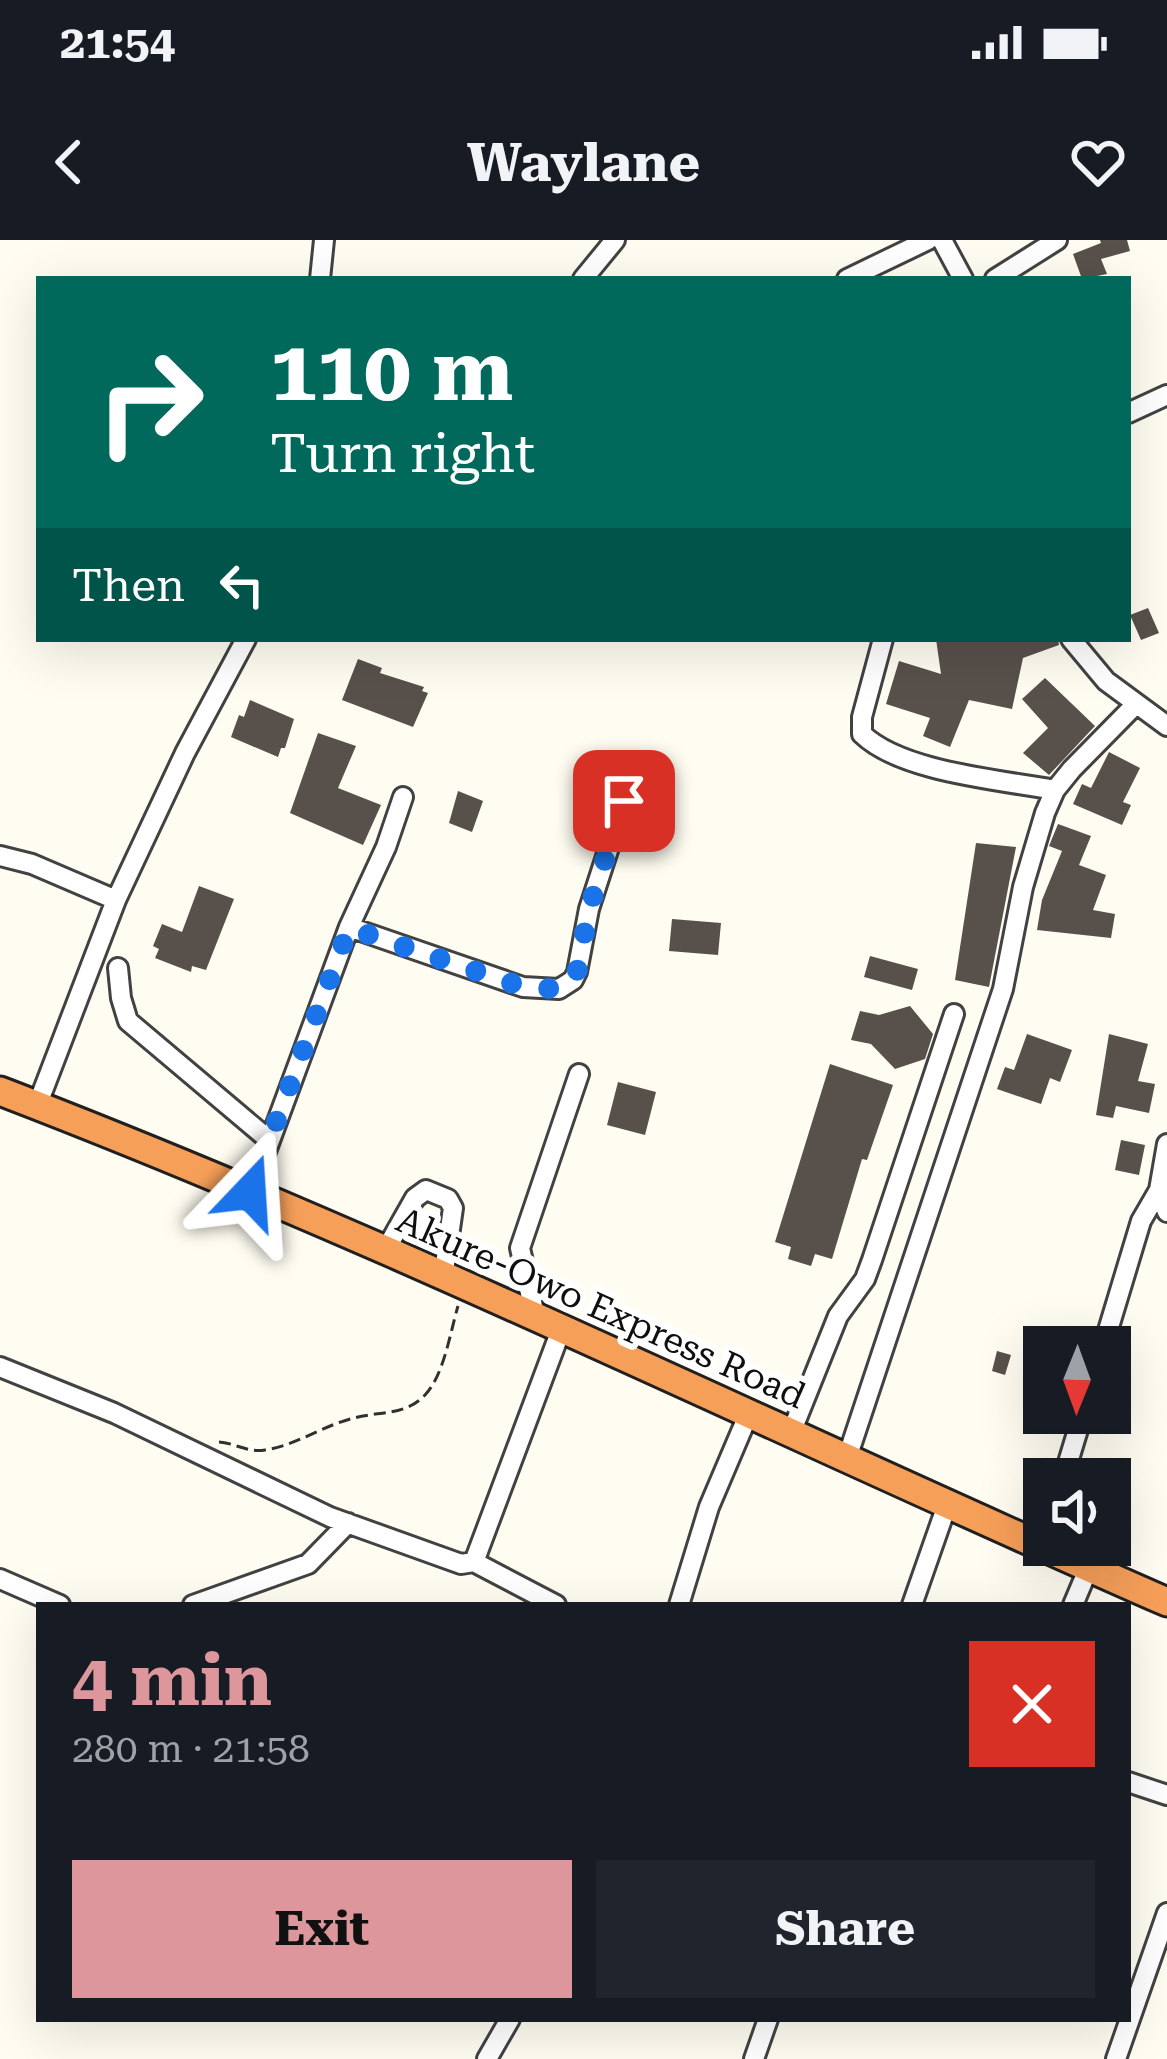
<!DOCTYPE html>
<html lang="en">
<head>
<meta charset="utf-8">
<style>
	body { margin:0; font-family:"Roboto Serif",serif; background:#20242c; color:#f1f3f6; height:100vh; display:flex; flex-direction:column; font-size:45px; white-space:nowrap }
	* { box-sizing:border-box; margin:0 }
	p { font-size:39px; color:#9ea1a6 }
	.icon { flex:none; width:66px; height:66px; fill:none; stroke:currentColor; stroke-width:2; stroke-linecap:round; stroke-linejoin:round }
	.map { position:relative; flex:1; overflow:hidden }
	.details { position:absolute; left:36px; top:1362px; width:1095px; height:420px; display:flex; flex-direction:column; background:#171b24; border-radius:0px; box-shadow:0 12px 48px #0002 }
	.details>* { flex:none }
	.banner { position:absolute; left:36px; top:36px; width:1095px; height:366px; border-radius:0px; box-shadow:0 12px 48px #0002; background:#00695c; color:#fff; overflow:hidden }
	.needle { width:78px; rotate:181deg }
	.tools { position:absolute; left:1023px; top:1086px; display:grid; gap:24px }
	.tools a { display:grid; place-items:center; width:108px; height:108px; border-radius:0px; background:#171b24; box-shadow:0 12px 48px #0002; font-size:60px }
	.pin { position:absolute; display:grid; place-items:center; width:102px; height:102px; color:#fff; margin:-51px; border-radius:24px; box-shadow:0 6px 18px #0006 }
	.me { position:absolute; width:132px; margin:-66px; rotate:20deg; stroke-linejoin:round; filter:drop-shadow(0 0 9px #0008) }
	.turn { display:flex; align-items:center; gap:42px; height:252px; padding:0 36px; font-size:54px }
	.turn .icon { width:156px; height:156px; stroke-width:2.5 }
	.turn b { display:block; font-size:84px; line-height:102px }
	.then { display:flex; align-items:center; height:114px; padding:0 36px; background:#0003; gap:24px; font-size:45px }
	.round { display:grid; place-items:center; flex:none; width:126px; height:126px; border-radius:0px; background:#20242c }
	.headline { display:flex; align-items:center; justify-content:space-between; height:204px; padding:0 36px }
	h1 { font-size:72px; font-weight:700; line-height:90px; color:#dc969c }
	.action { display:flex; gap:24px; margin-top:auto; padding:24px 36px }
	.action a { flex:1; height:138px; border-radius:0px; background:#dc969c; color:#111; font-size:48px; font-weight:700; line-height:138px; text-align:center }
	.action a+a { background:#20242c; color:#f1f3f6 }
	.status { display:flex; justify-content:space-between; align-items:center; height:84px; padding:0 60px; background:#171b24; direction:ltr }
	.status svg { height:33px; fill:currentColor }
	header { display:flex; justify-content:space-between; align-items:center; height:156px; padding:0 36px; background:#171b24; font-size:54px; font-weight:700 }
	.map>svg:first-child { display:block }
	.building { fill:#58504b }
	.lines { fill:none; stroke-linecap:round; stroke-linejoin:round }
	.minor-casing { stroke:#424242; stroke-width:24 }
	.highway-casing { stroke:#202020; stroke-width:33 }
	.path { stroke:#313131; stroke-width:3; stroke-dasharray:12 6; stroke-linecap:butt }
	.minor { stroke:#fff; stroke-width:18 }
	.highway { stroke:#f69f59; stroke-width:27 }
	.route { stroke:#1a73e8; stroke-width:21; stroke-dasharray:0 37.8 }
	.labels { text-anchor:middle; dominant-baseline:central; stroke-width:12; stroke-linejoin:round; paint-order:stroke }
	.street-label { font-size:36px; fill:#0f0f0f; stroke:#fff }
</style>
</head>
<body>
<div class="status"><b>21:54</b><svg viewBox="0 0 49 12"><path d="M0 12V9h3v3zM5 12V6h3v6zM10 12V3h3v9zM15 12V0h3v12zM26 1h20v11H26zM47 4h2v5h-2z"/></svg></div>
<header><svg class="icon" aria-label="back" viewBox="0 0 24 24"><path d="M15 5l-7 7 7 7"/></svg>Waylane<svg class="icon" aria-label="heart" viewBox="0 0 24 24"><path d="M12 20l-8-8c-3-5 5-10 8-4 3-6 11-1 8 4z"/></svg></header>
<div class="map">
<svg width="1167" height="1819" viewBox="0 0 1167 1819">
	<rect width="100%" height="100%" fill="#fffcf1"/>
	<path class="building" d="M1100,0H1127L1130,11L1101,19L1107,34L1082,39L1073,14L1101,3Z
		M1148,368L1159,393L1141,400L1130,375Z
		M936,399H1058L1059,405L1023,418L1012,469L969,460L950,507L923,496L930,478L886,464L899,421L941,434Z
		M358,419L382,428L380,433L424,447L422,451L428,453L413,487L342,460Z
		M1045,438L1095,486L1049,535L1023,513L1048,488L1022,459Z
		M250,460L294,479L285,508H281L278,517L231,497L239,475L244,477Z
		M318,493L356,506L338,548L381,565L363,605L290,573Z
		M1109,512L1140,528L1123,562L1131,565L1122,585L1073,564L1082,544L1091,548Z
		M458,551L483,561L472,592L449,583Z
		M1058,584L1091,596L1079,625L1106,635L1093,670L1115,674L1111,698L1037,690L1042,660L1062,611L1049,606Z
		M976,603L1016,607L989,747L955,740Z
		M199,646L234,659L206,730L192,726L191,732L155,718L159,709L153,706L162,684L182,692Z
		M672,679L721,683L718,715L669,711Z
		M870,716L918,729L912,750L864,737Z
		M910,766L933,794L925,819L895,829L871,804L851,800L860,771L879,775Z
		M1027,794L1072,810L1060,842L1050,838L1041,864L997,849L1005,827L1014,830Z
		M1109,794L1148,804L1138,841L1155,844L1149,873L1116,866L1113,878L1096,875Z
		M830,824L893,845L867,920L862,919L832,1019L815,1014L811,1026L788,1019L791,1007L775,1002Z
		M618,842L656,852L645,895L607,885Z
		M1121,900L1145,905L1139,935L1115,930Z
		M997,1111L1011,1115L1005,1135L992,1131Z"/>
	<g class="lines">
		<g class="minor-casing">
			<path id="minor" d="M942,0L963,39
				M320,39L324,0
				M583,39L615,0
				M847,39L928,0
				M995,39L1057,0
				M1128,173L1167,155
				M883,399L862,477V494C901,532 1001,540 1055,550
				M1071,399L1106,441L1167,486
				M0,616L32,624L116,660
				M349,687L523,747L559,749L573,740L577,732L589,669L624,561
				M118,728L121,758L128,781L269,900
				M37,866L116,660L185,513L246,399
				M1167,904L1159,950L1167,972
				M251,952L349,687L386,607L403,557
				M385,1011L415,958L426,950L448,959L453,968L443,1038
				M536,1080L520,1008L579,834
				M1103,1107L1141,981L1159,950
				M0,1127L114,1173L330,1277L461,1324L474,1322L561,1090
				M791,1193L838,1076L865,1039L872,1020L954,774
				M847,1218L1003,749L1023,647L1045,573L1055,550L1072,529L1135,465
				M1063,1239L1083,1173
				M474,1322L556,1365
				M0,1339L60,1365
				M193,1365L308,1324L348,1283
				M679,1365L709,1267L749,1173
				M912,1365L947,1265
				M1073,1365L1089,1327
				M1128,1542L1167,1555
				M487,1819L510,1779
				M754,1819L768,1779
				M1116,1819L1167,1673"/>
		</g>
		<g class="highway-casing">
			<path id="highway" d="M0,851C397,1003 778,1192 1167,1362"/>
		</g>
		<path class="path" d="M219,1202C235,1203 248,1213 265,1210C295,1206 324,1185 354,1178C380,1171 405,1176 425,1155C444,1135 450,1093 458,1066"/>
		<use href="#minor" class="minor"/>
		<use href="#highway" class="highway"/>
	</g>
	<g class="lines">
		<path class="route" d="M250,952L349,688L523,747L559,749L573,740L577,732L589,669L624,561"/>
	</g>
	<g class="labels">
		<g class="street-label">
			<text transform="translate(601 1068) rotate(24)">Akure-Owo Express Road</text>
		</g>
	</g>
</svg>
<div class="tools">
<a><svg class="needle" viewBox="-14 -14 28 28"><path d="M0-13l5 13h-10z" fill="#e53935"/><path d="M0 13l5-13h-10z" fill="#9ea1a6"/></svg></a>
<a><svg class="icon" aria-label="sound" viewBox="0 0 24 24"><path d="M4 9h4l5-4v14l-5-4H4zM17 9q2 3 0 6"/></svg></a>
</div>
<div class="pin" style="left:624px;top:561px;background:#d93025"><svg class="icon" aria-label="arrive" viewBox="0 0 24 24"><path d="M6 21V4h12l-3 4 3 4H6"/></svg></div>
<svg class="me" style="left:250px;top:952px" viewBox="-20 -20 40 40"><path d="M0-17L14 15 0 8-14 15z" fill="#1a73e8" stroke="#fff" stroke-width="4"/></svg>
<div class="banner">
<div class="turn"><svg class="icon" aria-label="right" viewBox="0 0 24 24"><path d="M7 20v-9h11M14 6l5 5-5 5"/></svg><div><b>110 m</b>Turn right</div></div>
<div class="then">Then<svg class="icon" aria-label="left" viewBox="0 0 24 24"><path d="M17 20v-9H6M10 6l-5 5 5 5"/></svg></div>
</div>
<section class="details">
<div class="headline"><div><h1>4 min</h1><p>280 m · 21:58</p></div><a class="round" style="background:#d93025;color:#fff"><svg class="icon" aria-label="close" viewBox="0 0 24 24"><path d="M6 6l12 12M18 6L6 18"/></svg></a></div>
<div class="action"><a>Exit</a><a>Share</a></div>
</section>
</div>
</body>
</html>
